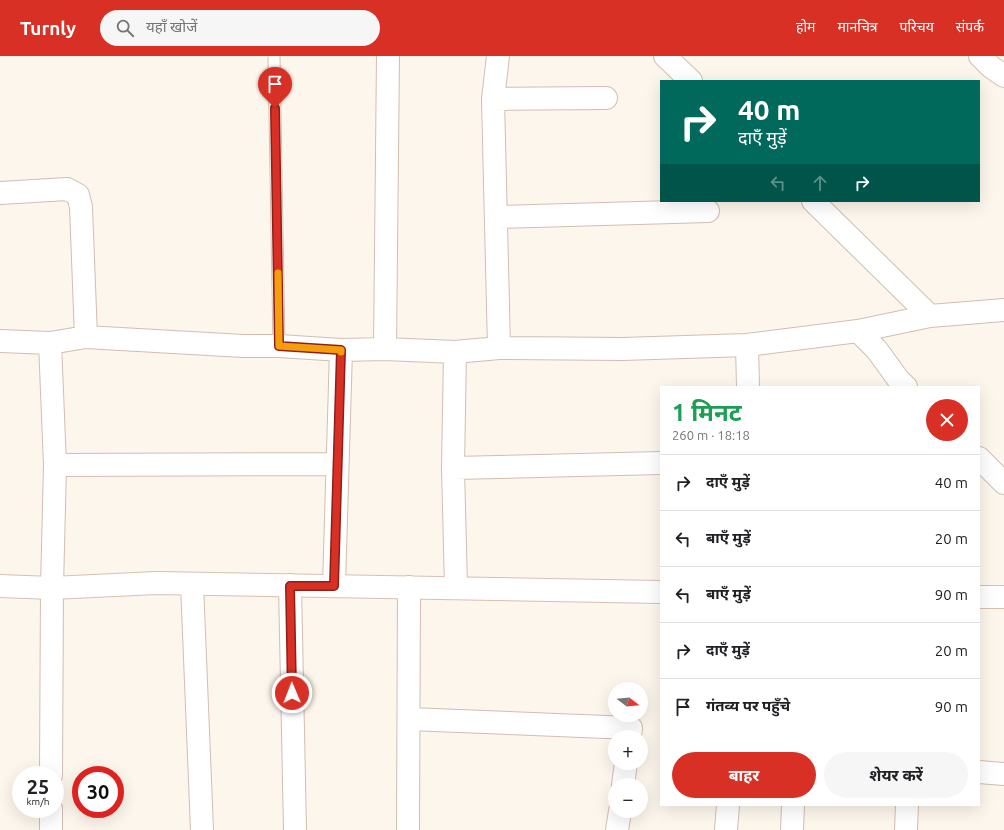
<!DOCTYPE html>
<html lang="hi">
<head>
<meta charset="utf-8">
<style>
	body { margin:0; font-family:Ubuntu,"Noto Sans Devanagari",sans-serif; background:#f6f6f6; color:#202124; height:100vh; display:flex; flex-direction:column; font-size:15px; white-space:nowrap }
	* { box-sizing:border-box; margin:0 }
	p { font-size:13px; color:#757577 }
	.icon { flex:none; width:22px; height:22px; fill:none; stroke:currentColor; stroke-width:2; stroke-linecap:round; stroke-linejoin:round }
	.map { position:relative; flex:1; overflow:hidden }
	.side { position:absolute; left:660px; top:330px; width:320px; height:420px; display:flex; flex-direction:column; background:#fff; border-radius:0px; box-shadow:0 4px 16px #0002 }
	.side>* { flex:none }
	.banner { position:absolute; left:660px; top:24px; width:320px; height:122px; border-radius:0px; box-shadow:0 4px 16px #0002; background:#00695c; color:#fff; overflow:hidden }
	.needle { width:26px; rotate:106deg }
	.controls { position:absolute; left:608px; top:626px; display:grid; gap:8px }
	.controls a { display:grid; place-items:center; width:40px; height:40px; border-radius:50%; background:#fff; box-shadow:0 4px 16px #0002; font-size:20px }
	.speed { position:absolute; left:12px; top:710px; display:flex; gap:8px; font-size:20px; font-weight:700; text-align:center }
	.speed>* { display:grid; place-content:center; width:52px; height:52px; border-radius:50%; background:#fff; box-shadow:0 4px 16px #0002; line-height:1 }
	.speed small { font-size:10px; font-weight:400 }
	.speed .limit { border:6px solid #d22; background:#fff; color:#111 }
	.pin { position:absolute; display:grid; place-items:center; width:34px; height:34px; color:#fff; margin:-41px -17px; border-radius:50% 50% 50% 0; rotate:-45deg; box-shadow:0 0 4px #0007 }
	.pin .icon { rotate:45deg }
	.me { position:absolute; width:44px; margin:-22px; rotate:359deg; stroke-linejoin:round; filter:drop-shadow(0 0 3px #0008) }
	.turn { display:flex; align-items:center; gap:14px; height:84px; padding:0 12px; font-size:18px }
	.turn .icon { width:52px; height:52px; stroke-width:2.5 }
	.turn b { display:block; font-size:28px; line-height:34px }
	.lanes { display:flex; align-items:center; height:38px; padding:0 12px; background:#0003; justify-content:center; gap:20px; direction:ltr }
	.lanes .off { opacity:.35 }
	.round { display:grid; place-items:center; flex:none; width:42px; height:42px; border-radius:21px; background:#f6f6f6 }
	.overview { display:flex; align-items:center; justify-content:space-between; height:68px; padding:0 12px }
	h1 { font-size:24px; font-weight:700; line-height:30px; color:#1e9e55 }
	.primary-button { display:flex; gap:8px; margin-top:auto; padding:8px 12px }
	.primary-button a { flex:1; height:46px; border-radius:24px; background:#d93025; color:#fff; font-size:16px; font-weight:700; line-height:46px; text-align:center }
	.primary-button a+a { background:#f6f6f6; color:#202124 }
	ul { padding:0; list-style:none }
	li { display:flex; align-items:center; gap:12px; height:56px; padding:0 12px; border-top:1px solid #e0e0e0 }
	li div { flex:1 }
	li b { display:block; font-size:15px }
	li em { font-style:normal }
	header { display:flex; align-items:center; gap:24px; box-sizing:border-box; height:56px; padding:0 20px; background:#d93025; color:#fff }
	header strong { font-size:19px }
	nav { display:flex; gap:22px; margin-inline-start:auto; font-size:14px }
	.search { width:280px; height:36px; background:#f6f6f6; display:flex; align-items:center; gap:10px; box-sizing:border-box; padding:0 14px; border-radius:22px; color:#757577; font-size:15px }
	.map>svg:first-child { display:block }
	.lines { fill:none; stroke-linecap:round; stroke-linejoin:round }
	.lane-casing { stroke:#d1beb0; stroke-width:13 }
	.street-casing { stroke:#d1beb0; stroke-width:24 }
	.secondary-casing { stroke:#d6c0b0; stroke-width:24 }
	.lane { stroke:#fff; stroke-width:11 }
	.street { stroke:#fff; stroke-width:22 }
	.secondary { stroke:#fff; stroke-width:22 }
	.route-casing { stroke:#8d1f18; stroke-width:10 }
	.route { stroke:#d93025; stroke-width:7 }
	.slow { stroke:#f59e0b; stroke-width:7 }
</style>
</head>
<body>
<header>
<strong>Turnly</strong>
<div class="search"><svg class="icon" aria-label="search" viewBox="0 0 24 24"><circle cx="10" cy="10" r="6"/><path d="M15 15l6 6"/></svg>यहाँ खोजें</div>
<nav><a>होम</a><a>मानचित्र</a><a>परिचय</a><a>संपर्क</a></nav>
</header>
<div class="map">
<svg width="1004" height="774" viewBox="0 0 1004 774">
	<rect width="100%" height="100%" fill="#fdf6ec"/>
	<g class="lines">
		<g class="lane-casing">
			<path id="lane" d="M274,0L279,290"/>
		</g>
		<g class="street-casing">
			<path id="street" d="M498,0L493,43L499,292
				M665,0L691,25
				M980,0L991,11L1004,20
				M493,43L606,42
				M0,137L67,133L78,139L81,151L86,281
				M813,145L930,260
				M497,161L708,155
				M858,275L877,294L898,323L906,331
				M0,285L50,287L86,281L243,290H279L341,294L385,293L455,296L499,292L623,293L747,289L858,275L930,260L1004,254
				M50,287L55,409L52,532L51,719
				M747,289L748,331
				M385,293L388,0
				M455,296L453,412L456,532
				M979,402L1004,427
				M55,409L337,408
				M453,412L661,407
				M192,528L202,774
				M290,529L295,774
				M334,530L341,294
				M409,663L631,672L630,681
				M979,716L1004,718
				M623,729L626,707
				M51,774V753
				M408,774L409,531
				M617,774L620,755
				M726,774L728,749
				M792,774L793,749
				M906,774L907,749"/>
		</g>
		<g class="secondary-casing">
			<path id="secondary" d="M0,530L52,532L156,527L661,536
				M979,541H1004"/>
		</g>
		<use href="#lane" class="lane"/>
		<use href="#street" class="street"/>
		<use href="#secondary" class="secondary"/>
	</g>
	<g class="lines">
		<g class="route-casing">
			<path id="route" d="M275,52L279,290L341,294L334,530H290L292,637"/>
		</g>
		<use href="#route" class="route"/>
		<path class="slow" d="M278,217L279,290L341,294V296"/>
	</g>
</svg>
<div class="controls">
<a><svg class="needle" viewBox="-14 -14 28 28"><path d="M0-13l5 13h-10z" fill="#e53935"/><path d="M0 13l5-13h-10z" fill="#757577"/></svg></a>
<a>+</a>
<a>−</a>
</div>
<div class="speed"><div>25<small>km/h</small></div><div class="limit">30</div></div>
<div class="pin" style="left:275px;top:52px;background:#d93025"><svg class="icon" aria-label="arrive" viewBox="0 0 24 24"><path d="M6 21V4h12l-3 4 3 4H6"/></svg></div>
<svg class="me" style="left:292px;top:637px" viewBox="-20 -20 40 40"><circle r="17" fill="#d93025" stroke="#fff" stroke-width="3"/><path d="M0-11L8 9 0 5-8 9z" fill="#fff"/></svg>
<div class="banner">
<div class="turn"><svg class="icon" aria-label="right" viewBox="0 0 24 24"><path d="M7 20v-9h11M14 6l5 5-5 5"/></svg><div><b>40 m</b>दाएँ मुड़ें</div></div>
<div class="lanes"><svg class="icon off" aria-label="left" viewBox="0 0 24 24"><path d="M17 20v-9H6M10 6l-5 5 5 5"/></svg><svg class="icon off" aria-label="ahead" viewBox="0 0 24 24"><path d="M12 20V5M6 11l6-6 6 6"/></svg><svg class="icon" aria-label="right" viewBox="0 0 24 24"><path d="M7 20v-9h11M14 6l5 5-5 5"/></svg></div>
</div>
<section class="side">
<div class="overview"><div><h1>1 मिनट</h1><p>260 m · 18:18</p></div><a class="round" style="background:#d93025;color:#fff"><svg class="icon" aria-label="close" viewBox="0 0 24 24"><path d="M6 6l12 12M18 6L6 18"/></svg></a></div>
<ul>
<li><svg class="icon" aria-label="right" viewBox="0 0 24 24"><path d="M7 20v-9h11M14 6l5 5-5 5"/></svg><div><b>दाएँ मुड़ें</b></div><em>40 m</em></li>
<li><svg class="icon" aria-label="left" viewBox="0 0 24 24"><path d="M17 20v-9H6M10 6l-5 5 5 5"/></svg><div><b>बाएँ मुड़ें</b></div><em>20 m</em></li>
<li><svg class="icon" aria-label="left" viewBox="0 0 24 24"><path d="M17 20v-9H6M10 6l-5 5 5 5"/></svg><div><b>बाएँ मुड़ें</b></div><em>90 m</em></li>
<li><svg class="icon" aria-label="right" viewBox="0 0 24 24"><path d="M7 20v-9h11M14 6l5 5-5 5"/></svg><div><b>दाएँ मुड़ें</b></div><em>20 m</em></li>
<li><svg class="icon" aria-label="arrive" viewBox="0 0 24 24"><path d="M6 21V4h12l-3 4 3 4H6"/></svg><div><b>गंतव्य पर पहुँचे</b></div><em>90 m</em></li>
</ul>
<div class="primary-button"><a>बाहर</a><a>शेयर करें</a></div>
</section>
</div>
</body>
</html>
